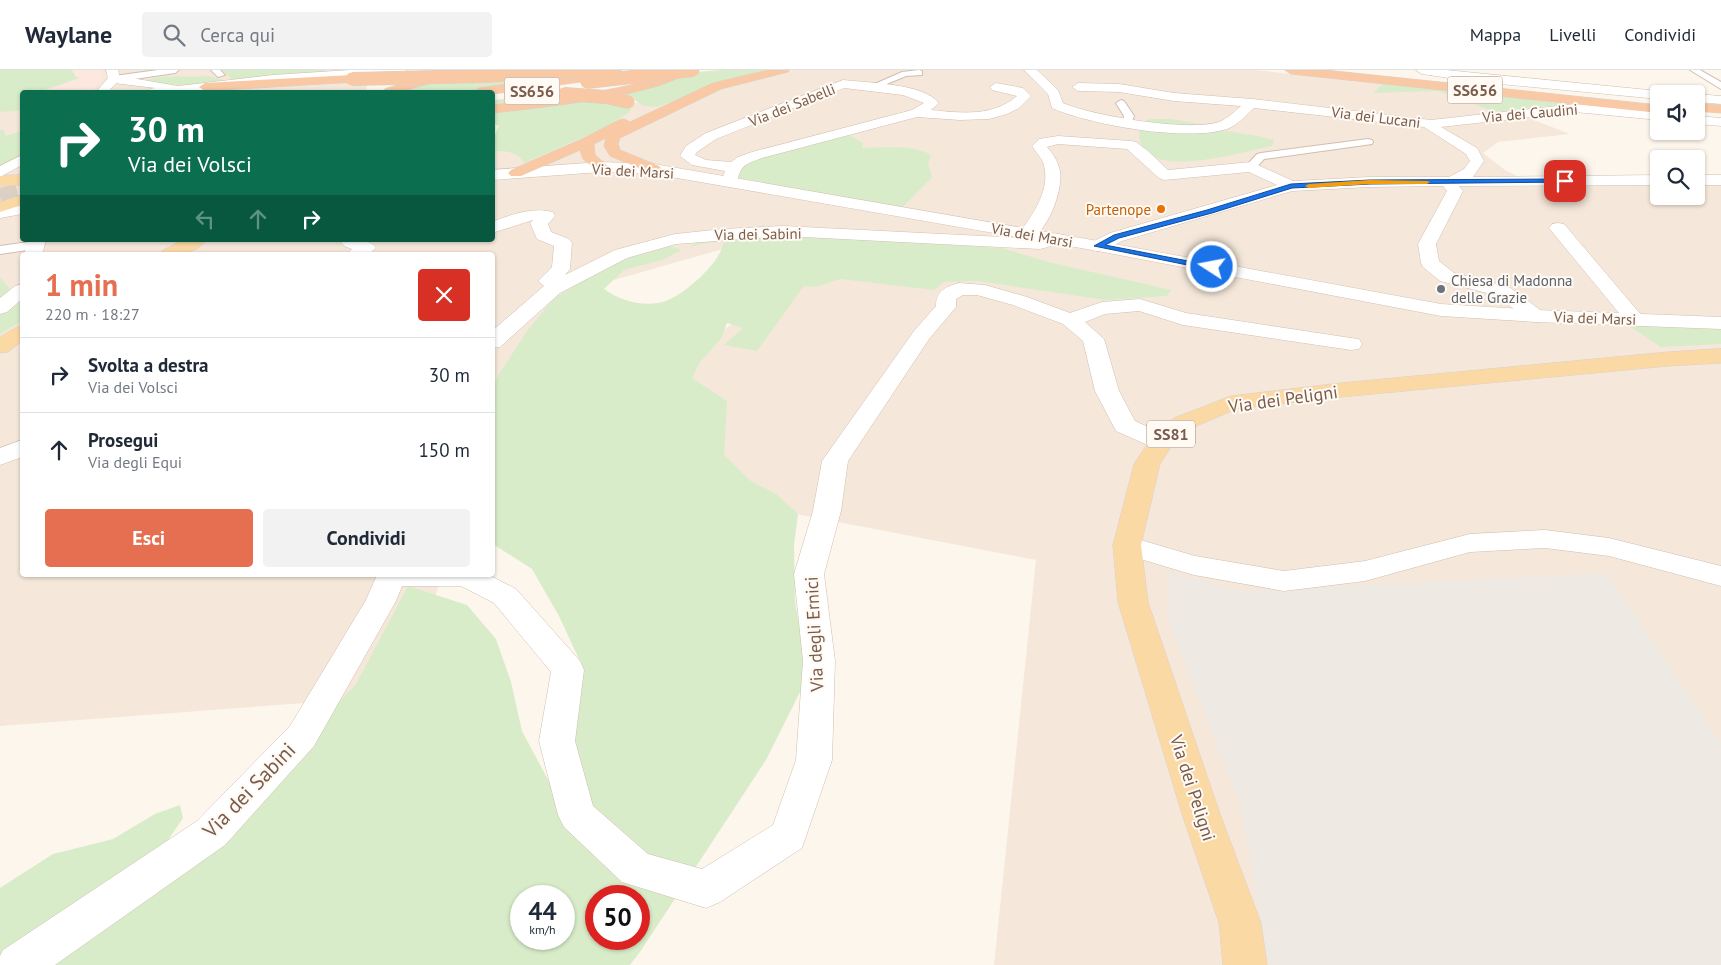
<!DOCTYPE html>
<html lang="it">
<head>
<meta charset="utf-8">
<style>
	body { margin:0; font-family:"PT Sans",sans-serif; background:#f2f2f3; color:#1f2937; height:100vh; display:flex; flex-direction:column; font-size:19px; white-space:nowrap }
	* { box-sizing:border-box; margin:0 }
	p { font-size:16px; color:#747a83 }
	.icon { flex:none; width:28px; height:28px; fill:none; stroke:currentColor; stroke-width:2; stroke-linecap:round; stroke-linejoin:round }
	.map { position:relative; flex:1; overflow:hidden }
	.details { position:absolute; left:20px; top:182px; width:475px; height:325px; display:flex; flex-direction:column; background:#fff; border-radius:5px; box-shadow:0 1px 4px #0004 }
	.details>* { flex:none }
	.hud { position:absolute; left:20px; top:20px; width:475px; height:152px; border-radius:5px; box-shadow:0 1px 4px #0004; background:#0b6e4f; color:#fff; overflow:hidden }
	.buttons { position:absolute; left:1650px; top:15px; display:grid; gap:10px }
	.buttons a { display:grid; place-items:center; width:55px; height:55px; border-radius:5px; background:#fff; box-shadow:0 1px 4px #0004; font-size:25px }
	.speed { position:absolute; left:510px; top:815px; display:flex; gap:10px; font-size:25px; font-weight:700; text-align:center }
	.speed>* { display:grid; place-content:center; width:65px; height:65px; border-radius:50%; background:#fff; box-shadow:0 1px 4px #0004; line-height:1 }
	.speed small { font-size:12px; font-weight:400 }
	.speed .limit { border:8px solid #d22; background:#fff; color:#111 }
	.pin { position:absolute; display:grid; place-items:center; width:42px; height:42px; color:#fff; margin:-21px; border-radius:10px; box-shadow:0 2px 8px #0006 }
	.me { position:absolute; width:55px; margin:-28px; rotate:281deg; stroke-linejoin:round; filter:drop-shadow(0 0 4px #0008) }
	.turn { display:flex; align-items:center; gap:18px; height:105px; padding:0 25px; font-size:22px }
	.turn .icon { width:65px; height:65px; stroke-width:2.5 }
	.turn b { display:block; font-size:35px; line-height:42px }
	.lanes { display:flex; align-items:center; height:48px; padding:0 25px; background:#0003; justify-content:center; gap:25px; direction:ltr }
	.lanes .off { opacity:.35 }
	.round { display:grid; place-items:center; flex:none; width:52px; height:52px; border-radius:5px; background:#f2f2f3 }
	.summary { display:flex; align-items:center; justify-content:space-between; height:85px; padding:0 25px }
	h1 { font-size:30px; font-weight:800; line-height:38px; color:#e76f51 }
	.button { display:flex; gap:10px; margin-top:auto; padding:10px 25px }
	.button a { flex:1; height:58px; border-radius:5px; background:#e76f51; color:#fff; font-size:20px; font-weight:800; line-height:58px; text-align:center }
	.button a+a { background:#f2f2f3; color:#1f2937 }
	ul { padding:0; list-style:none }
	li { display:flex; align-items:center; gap:15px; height:75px; padding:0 25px; border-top:1px solid #e0e1e3 }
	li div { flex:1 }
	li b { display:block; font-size:19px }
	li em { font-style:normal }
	header { display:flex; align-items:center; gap:30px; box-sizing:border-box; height:70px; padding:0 25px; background:#fff; border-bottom:1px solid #e0e1e3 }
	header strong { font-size:24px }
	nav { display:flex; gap:28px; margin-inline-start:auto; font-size:18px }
	.search { width:350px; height:45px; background:#f2f2f3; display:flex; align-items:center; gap:12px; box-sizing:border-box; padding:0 18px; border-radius:5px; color:#747a83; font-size:19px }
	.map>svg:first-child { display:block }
	.residential { fill:#f5e8da }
	.commercial { fill:#fde8e0 }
	.industrial { fill:#efe9e4 }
	.green { fill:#d8ecc9; fill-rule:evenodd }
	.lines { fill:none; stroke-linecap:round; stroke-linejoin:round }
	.trunk-tunnel { stroke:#dcd0c4; stroke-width:18; stroke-dasharray:18 9; stroke-linecap:butt }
	.service-casing { stroke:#d1beb0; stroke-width:2 }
	.minor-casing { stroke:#d1beb0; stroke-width:1 }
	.secondary-casing { stroke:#d6c0b0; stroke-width:1 }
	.primary-casing { stroke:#dad1cd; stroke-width:1 }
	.trunk-casing { stroke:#dad1cd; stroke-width:1 }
	.service { fill:#fff; fill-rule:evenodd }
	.minor { fill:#fff; fill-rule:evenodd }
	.secondary { fill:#fff; fill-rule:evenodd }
	.primary { fill:#fbd9a5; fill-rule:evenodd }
	.trunk { fill:#f9c8a4; fill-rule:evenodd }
	.trunk-bridge-casing { stroke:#dad1cd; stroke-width:14; stroke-linecap:butt }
	.trunk-bridge { stroke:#f9c8a4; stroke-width:13 }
	.route { fill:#1a73e8; stroke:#114b97 }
	.slow { fill:#f59e0b }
	.food-dot { fill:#e8710a; stroke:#fffaf3; stroke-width:2 }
	.worship-dot { fill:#6b7280; stroke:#fffaf3; stroke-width:2 }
	.labels { text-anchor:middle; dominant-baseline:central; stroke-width:4; stroke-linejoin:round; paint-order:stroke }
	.far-street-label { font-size:15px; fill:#7a5c4d; stroke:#fffaf3 }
	.far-food-label { font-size:15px; fill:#c56008; stroke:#fffaf3; text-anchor:end }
	.far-worship-label { font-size:15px; fill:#5b616d; stroke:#fffaf3; text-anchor:start }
	.shield { fill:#fffaf3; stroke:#a28b7f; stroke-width:1 }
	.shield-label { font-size:16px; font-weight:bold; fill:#7a5c4d }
	.street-label { font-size:18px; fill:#7a5c4d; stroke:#fffaf3 }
	.near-street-label { font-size:21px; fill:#7a5c4d; stroke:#fffaf3 }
</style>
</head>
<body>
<header>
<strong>Waylane</strong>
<div class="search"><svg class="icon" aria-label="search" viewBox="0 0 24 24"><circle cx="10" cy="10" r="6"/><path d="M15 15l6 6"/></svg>Cerca qui</div>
<nav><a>Mappa</a><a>Livelli</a><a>Condividi</a></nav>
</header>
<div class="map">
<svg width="1721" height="895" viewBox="0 0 1721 895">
	<rect width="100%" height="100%" fill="#fdf6ec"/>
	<path class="residential" d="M0,0H369L366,22H22V170H492L493,76L506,77L674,20L794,0H1254L1458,21L1570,64L1498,72L1483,83L1505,100L1523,109L1659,107V126H1696V107H1721V895H994L1036,490L681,422L630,335L793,205L747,172L586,218L493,380L492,185H22V505H441L411,625L0,656Z"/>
	<path class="commercial" d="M68,0H101L103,9L90,22H38Z"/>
	<path class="industrial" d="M1169,502L1243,521L1608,503L1721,672V895H1269L1240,734L1168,549Z"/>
	<path class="green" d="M0,0H72L76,7L80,8L39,22H22V40L0,42Z
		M222,0H326L324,2L234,11Z
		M722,0H772L715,14L658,37L644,36L633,29L611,24L684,3Z
		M589,3L460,22H393L438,8Z
		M208,6L224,10C201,18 169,15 145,11C162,4 189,8 208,6Z
		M1384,13L1659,44L1569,34L1495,42L1438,21L1373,23Z
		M547,25H573L493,38V30Z
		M593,27L631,38L630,42L602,59L524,93C517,81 505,81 493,81V69L499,56L493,53V40Z
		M1151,49H1171L1195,53L1214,59L1258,66L1274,70L1272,76C1240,82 1124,119 1141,52Z
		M0,60H3L6,66L22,61V84L0,99Z
		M844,65L851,66L863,73L862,78C884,78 912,74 931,85L928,93L932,107L903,137L735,109L737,96L751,89Z
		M734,166L847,168L1002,178L1048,192L1171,220L1167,226L1106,230L978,211L944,212L934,220L840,209L816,217L804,216L757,281L724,275L743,258L727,253L721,269L700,292L692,308L727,331L724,385L749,410L776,424L798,444L794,475L795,532L808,606L766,690L642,879L630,895H30L232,747L356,614L408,516L467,535L496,569L511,612L522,661L554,721L571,666L584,600L559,546L532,499L493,474L492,317L499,304L527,261L554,228L615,192L670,176L682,180L662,190L624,200L604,219C620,230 638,236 658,233C677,231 709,202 718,186C721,182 722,176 724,172L703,173L689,178L697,172ZM521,826H564V869H521ZM596,826H639V869H596Z
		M0,203V207L11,220H22V251L0,264Z
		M1626,254L1721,256V274L1661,277Z
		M180,735L183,748L156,788L0,891V818L53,784L113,769L155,744Z"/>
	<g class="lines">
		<path class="trunk-tunnel" d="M0,127L22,122"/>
		<g class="service-casing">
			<path id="service" d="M158,0H179L175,3L114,12L110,9L114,6Z
				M211,0H220L225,5L218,7Z
				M919,0L922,1V5L906,6L872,20L868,17L902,2Z
				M1690,0H1700L1721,12V19Z
				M1121,30L1124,31L1134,46L1131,54H1125L1123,52L1124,46L1116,33Z
				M1368,69L1372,70L1373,72L1372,74L1264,89L1255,99L1251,100L1245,97L1257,84L1261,83Z
				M36,171L43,175L41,178L0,184V176Z"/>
		</g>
		<g class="minor-casing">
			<path id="minor" d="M350,0H407L401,4L273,13L183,22H148L150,19L155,18L114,13L108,9L114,5L178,16L273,5Z
				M1024,0H1037L1058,20L1063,33C1093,46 1189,62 1219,52C1227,49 1234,42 1241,36L1174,31L1119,22L1078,21L1072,17L1078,13L1119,14L1174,23L1252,29L1431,50L1575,34L1659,42V50L1575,42L1441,57L1477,78L1484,91L1473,107L1659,105V115L1459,116L1463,121L1436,174L1439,191L1454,203L1509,217L1543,242L1546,246L1543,250L1536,252L1529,250L1495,225L1440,211L1423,197L1421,193L1418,174L1447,121L1443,116L1370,117L1292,121L1122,171L1104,180L1098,181L1092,180L1089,176L1092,172L1110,163L1277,115L1249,102L1164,110L1159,108L1127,79L1058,74L1047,77C1053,84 1058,91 1060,101C1063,120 1049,158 1032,168C1042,169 1049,162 1059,164L1062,168C1057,175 1048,177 1040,179L783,166L676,174L627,188L560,223L500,277L492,278V261L544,216L538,211L552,197L554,176L537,169L530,153L533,150L492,163V152C513,144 531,137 553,142L555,146L548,154L551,162L569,169L572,173L570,199L565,205L615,180L675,164L723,159L783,156L1022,168L1019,164C1033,144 1052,119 1043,92C1040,86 1035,81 1032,76L1039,69L1058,66L1131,71L1136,72L1148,81L1168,100L1251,92L1293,111L1370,107H1449L1464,99L1470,91L1466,84L1424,57L1254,38C1246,45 1238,55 1227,59C1187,72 1090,55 1052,38L1048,24Z
				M1416,0H1446L1659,21L1664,24H1659V29L1469,11L1422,4Z
				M843,10C868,13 923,13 939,33L931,40C961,43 993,47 1017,26L992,20L990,17L996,13L1023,18L1031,26L1019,38L1007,44L989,49L960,50L917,47L762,88C755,91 745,93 741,100C738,105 738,110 735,115H723L721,112L725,101L692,95L680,86L686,76L706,63ZM844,18L903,25L924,33L912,40L752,82L738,87L731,92L706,90L695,85L697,82L716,69Z
				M1696,24L1721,26V34L1696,32Z
				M1696,46L1721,48V56L1696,54Z
				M1696,105H1721V115H1696Z
				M22,134V144L0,148V138Z
				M1558,153L1564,154L1642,246L1645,250L1642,254L1635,256L1628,254L1549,158L1552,154Z
				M28,170H46L42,185H24Z
				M342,170C353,170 369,168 376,178L368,185H346L352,179L344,176L341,172Z
				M959,213L985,215L1027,227L1070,243L1102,232L1140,229L1186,243L1351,268L1359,269L1362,274L1359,279L1351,280L1183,255L1139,241L1105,244L1085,252L1104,269L1119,321L1135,351L1170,367L1173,372L1170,377L1161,379L1152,377L1116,361L1095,321L1083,271L1063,254L1013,235L977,225H963L956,229V237L929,269L848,391L841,441L824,504L835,591L832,690L802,778L720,832L706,838L622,812L564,757L558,745L539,671L551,602L494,533L461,516H402L396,531L314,676L225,775L55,895H0V886L3,880L197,751L290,656L366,530L377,505H489L516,519L580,591L584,600L575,671L593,736L648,784L702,799L773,755L796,690L803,591L794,504L813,441L822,391L914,261L936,236C936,221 945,217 959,213Z
				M22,214V229L7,242L0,244V228L15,216Z
				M22,370V387L0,395V378Z
				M1545,460L1609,468L1721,496V516L1609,486L1545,478L1470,482L1365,511L1284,521L1194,505L1117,482L1113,475L1117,468L1127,466L1195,486L1284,501L1365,491L1470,464Z"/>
		</g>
		<g class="secondary-casing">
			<path id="secondary" d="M106,0H118L120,9L108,22H96L108,8Z
				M22,85V95L0,107V96Z
				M601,92L654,94L1098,171L1441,234L1536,240L1721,247V259L1536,252L1441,246L1098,181L654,104L601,102L492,110V100Z"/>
		</g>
		<g class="primary-casing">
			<path id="primary" d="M22,105V115L0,116V106Z
				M22,125V135L0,142V132Z
				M183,170H206C196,185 175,185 159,185L162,181Z
				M22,256V271L8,282L0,283V267L15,258Z
				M1721,279V293L1668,296L1341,327L1236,339L1192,358L1171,377L1160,394L1141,475L1148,532L1220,744L1261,853L1267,895H1223L1219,853L1182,744L1118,532L1113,475L1134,394L1152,367L1174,348L1231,326L1341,313L1668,282Z"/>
		</g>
		<g class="trunk-casing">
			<path id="trunk" d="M613,0H621L623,3L617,7L492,24L473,22L479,18Z
				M676,0H689C669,25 528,39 492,43V35C540,30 588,25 635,14C649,10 663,7 676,0Z
				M769,0H790L788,2L721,19L620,68L618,74L620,80L659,96L662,99L659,102H649L610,86L604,76L606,68L594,74L595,85L609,97L606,100H596L583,89L580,80L521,106H511L508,103L511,100L582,69L619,50L624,49L630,52L713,13Z
				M1285,0H1325L1659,35V43L1291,4Z
				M352,5L358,9L356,12L205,21L199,17L205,13Z
				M427,6L431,7L433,10L431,13L400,22H383L385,19Z
				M1696,33L1721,35V43L1696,41Z"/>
		</g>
		<use href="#service" class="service"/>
		<use href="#minor" class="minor"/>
		<use href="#secondary" class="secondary"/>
		<use href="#primary" class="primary"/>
		<use href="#trunk" class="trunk"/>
		<g class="trunk-bridge-casing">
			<path id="trunk-bridge" d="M352,9L483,6L607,0
				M587,12L693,0
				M564,24L606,27L628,32"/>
		</g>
		<use href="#trunk-bridge" class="trunk-bridge"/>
	</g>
	<path class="route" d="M1565,109L1569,111L1568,112L1370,114L1292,118L1212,143L1119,168L1105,175L1214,196V199L1212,200L1094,176L1114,165L1207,140L1291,114L1370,110Z"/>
	<path class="slow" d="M1370,110L1427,111L1430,112L1427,114H1370L1309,118L1305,116L1309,114Z"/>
	<circle class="food-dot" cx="1161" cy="139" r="5"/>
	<circle class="worship-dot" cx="1441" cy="219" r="5"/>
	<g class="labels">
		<g class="far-street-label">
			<text transform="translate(792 35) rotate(-22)">Via dei Sabelli</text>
			<text transform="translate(1530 43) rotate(-5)">Via dei Caudini</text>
			<text transform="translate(1376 47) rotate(7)">Via dei Lucani</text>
			<text transform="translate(633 101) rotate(3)">Via dei Marsi</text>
			<text transform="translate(758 164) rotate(-1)">Via dei Sabini</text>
			<text transform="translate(1032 165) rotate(10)">Via dei Marsi</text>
			<text transform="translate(1595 248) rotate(2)">Via dei Marsi</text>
		</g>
		<g class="far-food-label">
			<text x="1151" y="139">Partenope</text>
		</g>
		<g class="far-worship-label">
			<text x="1451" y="210">Chiesa di Madonna<tspan x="1451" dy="17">delle Grazie</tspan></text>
		</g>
		<g class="shield">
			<rect x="1447.5" y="6.5" width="55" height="27" rx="4"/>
			<rect x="504.5" y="7.5" width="55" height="27" rx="4"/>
			<rect x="1147" y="350.5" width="48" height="27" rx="4"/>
		</g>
		<g class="shield-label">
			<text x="1475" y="20">SS656</text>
			<text x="532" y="21">SS656</text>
			<text x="1171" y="364">SS81</text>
		</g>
		<g class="street-label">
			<text transform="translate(1283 329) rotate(-8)">Via dei Peligni</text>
			<text transform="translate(814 564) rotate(-93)">Via degli Ernici</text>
			<text transform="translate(1193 718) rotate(72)">Via dei Peligni</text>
		</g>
		<g class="near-street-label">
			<text transform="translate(249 720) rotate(-46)">Via dei Sabini</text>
		</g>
	</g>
</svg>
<div class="buttons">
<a><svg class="icon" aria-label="sound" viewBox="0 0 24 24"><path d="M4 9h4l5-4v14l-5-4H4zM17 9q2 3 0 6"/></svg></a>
<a><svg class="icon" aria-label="search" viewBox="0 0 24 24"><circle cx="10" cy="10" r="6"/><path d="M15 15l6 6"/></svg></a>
</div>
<div class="speed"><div>44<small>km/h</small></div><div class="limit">50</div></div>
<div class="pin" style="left:1565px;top:111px;background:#d93025"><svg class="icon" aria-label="arrive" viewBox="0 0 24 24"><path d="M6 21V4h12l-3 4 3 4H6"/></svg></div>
<svg class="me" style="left:1212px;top:197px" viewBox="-20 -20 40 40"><circle r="17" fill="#1a73e8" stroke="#fff" stroke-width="3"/><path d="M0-11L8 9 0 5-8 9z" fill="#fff"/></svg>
<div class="hud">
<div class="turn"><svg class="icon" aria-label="right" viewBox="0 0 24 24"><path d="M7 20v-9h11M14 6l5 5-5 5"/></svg><div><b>30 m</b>Via dei Volsci</div></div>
<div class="lanes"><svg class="icon off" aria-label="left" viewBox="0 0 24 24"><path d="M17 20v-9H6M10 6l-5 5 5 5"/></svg><svg class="icon off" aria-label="ahead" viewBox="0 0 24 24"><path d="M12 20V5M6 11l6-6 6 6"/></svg><svg class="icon" aria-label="right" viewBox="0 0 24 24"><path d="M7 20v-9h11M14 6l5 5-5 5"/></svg></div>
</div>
<section class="details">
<div class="summary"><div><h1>1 min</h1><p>220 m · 18:27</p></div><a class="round" style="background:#d93025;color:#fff"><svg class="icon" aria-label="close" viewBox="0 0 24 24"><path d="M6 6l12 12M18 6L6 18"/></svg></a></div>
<ul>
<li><svg class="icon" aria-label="right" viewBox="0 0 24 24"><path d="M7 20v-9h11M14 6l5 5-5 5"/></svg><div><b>Svolta a destra</b><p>Via dei Volsci</p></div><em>30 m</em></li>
<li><svg class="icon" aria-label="ahead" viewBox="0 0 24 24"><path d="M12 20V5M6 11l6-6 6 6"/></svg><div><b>Prosegui</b><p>Via degli Equi</p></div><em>150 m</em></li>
</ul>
<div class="button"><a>Esci</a><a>Condividi</a></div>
</section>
</div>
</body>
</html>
